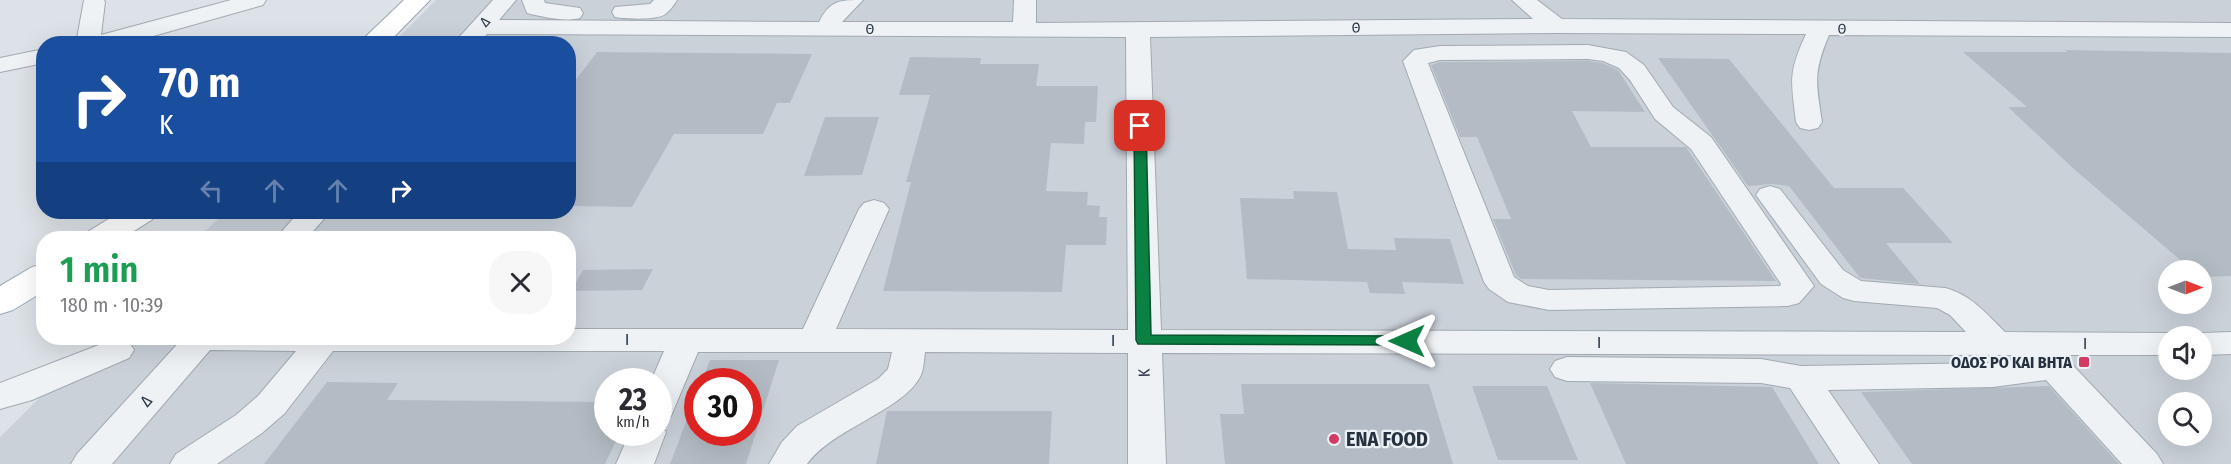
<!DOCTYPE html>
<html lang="en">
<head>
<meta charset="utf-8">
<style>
	body { margin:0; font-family:"Fira Sans Condensed",sans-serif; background:#f7f7f7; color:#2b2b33; height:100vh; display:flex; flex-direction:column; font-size:22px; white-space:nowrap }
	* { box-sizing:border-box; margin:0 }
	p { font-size:20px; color:#7c7c81 }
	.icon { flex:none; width:33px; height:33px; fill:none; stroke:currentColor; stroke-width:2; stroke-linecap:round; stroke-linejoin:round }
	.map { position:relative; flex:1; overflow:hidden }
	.sheet { position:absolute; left:36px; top:231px; width:540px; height:114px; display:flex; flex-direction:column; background:#fff; border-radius:24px; box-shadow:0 6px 24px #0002 }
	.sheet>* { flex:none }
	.hud { position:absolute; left:36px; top:36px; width:540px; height:183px; border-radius:24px; box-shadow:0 6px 24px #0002; background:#1a4fa0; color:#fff; overflow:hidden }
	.needle { width:39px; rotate:90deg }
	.controls { position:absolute; left:2158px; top:260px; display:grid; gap:12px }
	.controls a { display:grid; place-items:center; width:54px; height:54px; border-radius:50%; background:#fff; box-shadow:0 6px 24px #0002; font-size:30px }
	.speed { position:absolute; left:594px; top:368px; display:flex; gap:12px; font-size:30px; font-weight:700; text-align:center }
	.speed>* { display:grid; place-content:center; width:78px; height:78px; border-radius:50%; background:#fff; box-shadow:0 6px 24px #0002; line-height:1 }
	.speed small { font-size:15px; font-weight:400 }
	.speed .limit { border:9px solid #d22; background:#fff; color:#111 }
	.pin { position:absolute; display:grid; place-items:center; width:51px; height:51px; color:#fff; margin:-26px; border-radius:12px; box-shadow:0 3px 9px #0006 }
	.me { position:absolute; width:66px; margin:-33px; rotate:270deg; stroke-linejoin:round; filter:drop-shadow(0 0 4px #0008) }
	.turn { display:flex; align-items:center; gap:21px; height:126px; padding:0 24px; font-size:27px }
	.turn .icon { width:78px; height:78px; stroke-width:2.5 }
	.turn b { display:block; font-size:42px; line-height:51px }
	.lanes { display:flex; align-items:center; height:57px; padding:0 24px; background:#0003; justify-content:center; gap:30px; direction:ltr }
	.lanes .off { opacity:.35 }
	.round { display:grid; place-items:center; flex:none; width:63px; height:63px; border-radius:24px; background:#f7f7f7 }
	.overview { display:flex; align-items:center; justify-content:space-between; height:102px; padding:0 24px }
	h1 { font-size:36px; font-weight:600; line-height:45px; color:#1e9e55 }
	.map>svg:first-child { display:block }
	.built { fill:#cad1d9; fill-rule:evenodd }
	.building { fill:#b3bcc4 }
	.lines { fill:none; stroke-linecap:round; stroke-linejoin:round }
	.minor-casing { stroke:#a1a9b1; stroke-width:2 }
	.major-casing { stroke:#9ba8b3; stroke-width:2 }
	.minor { fill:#eff2f5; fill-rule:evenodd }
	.major { fill:#fff; fill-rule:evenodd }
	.route { fill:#0b8043; stroke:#07532c; stroke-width:1.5 }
	.poi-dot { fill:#d33b64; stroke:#ecf1f5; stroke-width:2 }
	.labels { text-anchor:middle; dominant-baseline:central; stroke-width:4.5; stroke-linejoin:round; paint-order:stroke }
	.far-street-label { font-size:14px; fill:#25313e; stroke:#ecf1f5 }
	.street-label { font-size:16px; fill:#25313e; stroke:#ecf1f5 }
	.poi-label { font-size:16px; font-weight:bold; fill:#25313e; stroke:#ecf1f5; text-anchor:end }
	.near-poi-label { font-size:20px; font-weight:bold; fill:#25313e; stroke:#ecf1f5; text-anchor:start }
</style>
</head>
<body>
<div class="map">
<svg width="2231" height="464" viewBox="0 0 2231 464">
	<rect width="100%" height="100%" fill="#dce2e7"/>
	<path class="built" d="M436,0H2231V464H0V437L100,338H568V238H198L225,212H568V44L393,43ZM2169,270H2202V303H2169ZM2169,336H2202V369H2169ZM608,381H658V432H608ZM698,381H748V432H698ZM2169,402H2202V435H2169Z"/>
	<path class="building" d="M2064,50L2231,53V276L2202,277V270H2192L2075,170L2008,107H2027L1963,52H2068Z
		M597,52L812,54L790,103H777L763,134H674L632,207L568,206V90Z
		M910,57L981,58L980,64H1039L1036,86H1098L1096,122H1085L1084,144L1051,143L1046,191L1088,192L1087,205L1100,206L1099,217H1107L1106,245H1066L1062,292L883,291L911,182H906L930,95H899Z
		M1658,58L1729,59L1834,188H1903L1953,243H1886L1920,284L1860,278L1789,186L1771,184L1748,186Z
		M1588,61L1602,63L1618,70L1645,112L1572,111L1591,147H1686L1776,281L1521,279L1516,275L1493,219H1511L1477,137H1460L1431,65L1440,62Z
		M825,117H879L862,175L804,176Z
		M1293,191L1337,192L1348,249L1396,250L1394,238L1450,239L1464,284L1402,282L1405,294L1370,293L1367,282L1247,279L1240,198L1294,199Z
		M653,269L642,290L571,291L583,270Z
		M710,360H779L746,464H670L696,396L698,432H748V381H702Z
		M327,382L398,383L387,400L608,402V432H620L605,464H264Z
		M1590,383L1772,387L1819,464H1626Z
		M1241,384H1429L1453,464H1225L1220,414H1244Z
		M1472,386H1547L1578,460H1498Z
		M2049,386L2119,464H1912L1861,392Z
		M887,411H1052L1049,464H876Z"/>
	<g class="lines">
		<g class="minor-casing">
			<path id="minor" d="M84,0H104L105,2L101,35L231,0H266L263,5L125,44H76Z
				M493,0H516L499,20L819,22C830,0 840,0 863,0L842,22H1013L1014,0H1036V23L1533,19L1512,0H1537L1562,19L2231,23V37L1829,35C1813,73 1816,82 1822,122L1818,128L1809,130L1800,128L1796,122C1791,81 1788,73 1806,34L1556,33L1150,37L1161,330L1966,332L1950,315L1937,308L1854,301L1843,298L1821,284L1756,195L1760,189L1770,186L1780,189L1843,270L1861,281L1945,288C1970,294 1987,314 2005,332L2169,333L2181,336H2169V355H2063L2157,454L2163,464H2122L2046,380L1993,387L1828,390L1879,464H1840L1790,388L1761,383L1567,381L1555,377L1550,369L1555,361L1567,357L1761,359L1801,366L1993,363L2029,358L2026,355L1162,353L1166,464H1128V353L925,352C924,359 924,368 921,375C905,410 833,428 807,464H769L782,442L797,426L878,379L888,369L892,352H698L671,416L658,420V381H651L664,351H333L284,414L262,433L217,464H170L176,454L236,415L258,396L296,351L210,350L112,464H71L77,454L183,338H568V329H803L859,209L864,203L874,200L884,203L889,209L836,329L1128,330L1126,37L487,34L478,44H453Z
				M522,0H544L545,3L580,8L583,13L580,18C564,22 543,17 527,13Z
				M654,0H677C674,5 669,12 664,15C655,20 625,19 615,17L612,12L615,7L650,4Z
				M1588,45L1626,52L1644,65L1673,107L1711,137L1814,286L1799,303L1788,306L1549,310L1508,302L1489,289L1484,282L1403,61L1414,50L1440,46ZM1588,59L1603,61L1619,68L1630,80L1655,119L1691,149L1781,284L1780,286L1549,290L1528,286L1514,277L1428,63L1440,60Z
				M44,49V63L0,72V58Z
				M299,212H330L307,238H276Z
				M2231,332V354L2202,355V336H2190L2202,333Z
				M117,338L129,342L134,350L129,358L32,400L0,409V383Z
				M658,422L666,432L654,464H616L630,432H658Z"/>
		</g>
		<g class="major-casing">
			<path id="major" d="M404,0H430L387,44H358Z
				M120,212H158L153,219L123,238H85L89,231Z
				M44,264V291L13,310L0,314V286L32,267Z"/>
		</g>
		<use href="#minor" class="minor"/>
		<use href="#major" class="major"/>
	</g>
	<path class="route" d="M1140,122L1146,126L1151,335L1407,336L1414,341L1412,345L1138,344L1136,340L1134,126Z"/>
	<g class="poi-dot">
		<rect x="2078" y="356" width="12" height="12" rx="3"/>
		<circle cx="1334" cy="439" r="6"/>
	</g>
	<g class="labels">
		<g class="far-street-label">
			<text transform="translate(485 22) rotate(-47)">Δ</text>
			<text transform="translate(1356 28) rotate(-1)">Θ</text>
			<text x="870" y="29">Θ</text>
			<text transform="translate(1842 29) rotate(1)">Θ</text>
		</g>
		<g class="street-label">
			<text x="627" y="339">Ι</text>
			<text x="1113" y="340">Ι</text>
			<text x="1599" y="342">Ι</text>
			<text x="2085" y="343">Ι</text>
			<text transform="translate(1144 373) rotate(-92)">Κ</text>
			<text transform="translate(146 401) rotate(-48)">Δ</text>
		</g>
		<g class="poi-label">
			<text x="2072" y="362">ΟΔΟΣ ΡΟ ΚΑΙ ΒΗΤΑ</text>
		</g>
		<g class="near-poi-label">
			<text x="1346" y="439">ENA FOOD</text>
		</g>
	</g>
</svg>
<div class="controls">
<a><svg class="needle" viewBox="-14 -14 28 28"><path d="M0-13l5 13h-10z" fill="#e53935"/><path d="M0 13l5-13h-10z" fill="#7c7c81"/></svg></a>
<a><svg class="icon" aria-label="sound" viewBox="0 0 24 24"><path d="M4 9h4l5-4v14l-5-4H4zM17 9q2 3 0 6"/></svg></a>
<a><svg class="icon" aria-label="search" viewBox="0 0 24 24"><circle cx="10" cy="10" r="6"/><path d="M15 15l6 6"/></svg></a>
</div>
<div class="speed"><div>23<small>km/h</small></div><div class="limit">30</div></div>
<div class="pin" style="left:1140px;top:126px;background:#d93025"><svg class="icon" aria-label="arrive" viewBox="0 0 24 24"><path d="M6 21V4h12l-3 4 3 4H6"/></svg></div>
<svg class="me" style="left:1407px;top:341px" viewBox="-20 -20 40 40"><path d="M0-17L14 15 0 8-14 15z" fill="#0b8043" stroke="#fff" stroke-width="4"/></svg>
<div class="hud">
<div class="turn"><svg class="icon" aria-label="right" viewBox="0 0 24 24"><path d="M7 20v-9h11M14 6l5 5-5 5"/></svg><div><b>70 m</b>Κ</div></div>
<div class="lanes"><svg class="icon off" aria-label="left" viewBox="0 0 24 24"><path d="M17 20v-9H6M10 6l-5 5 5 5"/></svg><svg class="icon off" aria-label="ahead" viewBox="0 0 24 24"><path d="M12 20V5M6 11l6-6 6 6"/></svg><svg class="icon off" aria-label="ahead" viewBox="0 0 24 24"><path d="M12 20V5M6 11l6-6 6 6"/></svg><svg class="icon" aria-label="right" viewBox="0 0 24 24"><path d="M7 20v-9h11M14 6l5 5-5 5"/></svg></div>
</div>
<section class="sheet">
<div class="overview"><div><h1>1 min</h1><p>180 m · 10:39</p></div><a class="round"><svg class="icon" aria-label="close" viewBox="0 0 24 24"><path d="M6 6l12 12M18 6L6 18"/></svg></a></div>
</section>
</div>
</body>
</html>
